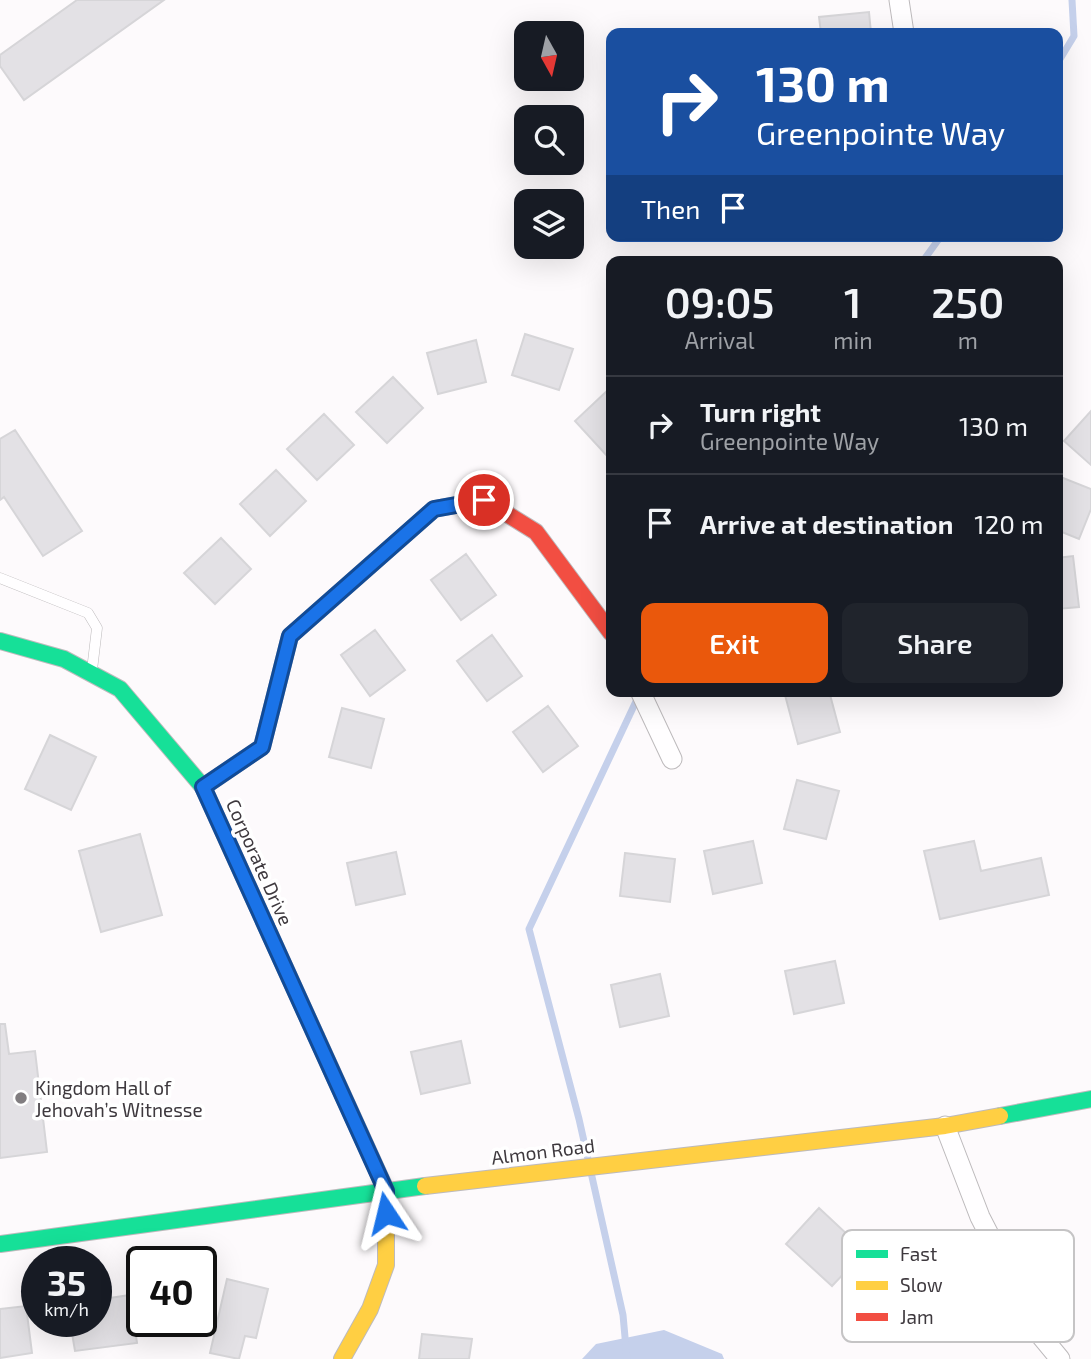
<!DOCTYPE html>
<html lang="en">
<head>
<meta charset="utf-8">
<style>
	body { margin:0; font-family:"Exo 2",sans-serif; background:#20242c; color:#f1f3f6; height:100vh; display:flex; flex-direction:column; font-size:26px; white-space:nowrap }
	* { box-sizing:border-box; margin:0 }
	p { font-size:23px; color:#9ea1a6 }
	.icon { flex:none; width:38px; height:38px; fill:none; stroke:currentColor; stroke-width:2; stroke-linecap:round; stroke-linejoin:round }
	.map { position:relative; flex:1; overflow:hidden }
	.details { position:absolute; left:606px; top:256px; width:457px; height:441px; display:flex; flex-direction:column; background:#171b24; border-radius:14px; box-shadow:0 7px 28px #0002 }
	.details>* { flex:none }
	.banner { position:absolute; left:606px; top:28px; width:457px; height:214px; border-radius:14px; box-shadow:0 7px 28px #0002; background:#1a4fa0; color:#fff; overflow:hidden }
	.needle { width:46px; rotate:172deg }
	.controls { position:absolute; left:514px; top:21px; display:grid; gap:14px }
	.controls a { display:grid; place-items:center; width:70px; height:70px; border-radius:14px; background:#171b24; box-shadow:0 7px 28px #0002; font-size:35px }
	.speed { position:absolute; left:21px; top:1246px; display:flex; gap:14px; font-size:35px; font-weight:700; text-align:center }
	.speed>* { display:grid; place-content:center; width:91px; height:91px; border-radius:50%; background:#171b24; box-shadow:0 7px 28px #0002; line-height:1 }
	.speed small { font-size:18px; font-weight:400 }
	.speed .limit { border:4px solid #111; border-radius:10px; background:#fff; color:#111 }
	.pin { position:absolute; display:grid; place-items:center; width:60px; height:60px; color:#fff; margin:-30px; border:4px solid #fff; border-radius:50%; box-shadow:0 2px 7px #0007 }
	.me { position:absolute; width:77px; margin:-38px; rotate:350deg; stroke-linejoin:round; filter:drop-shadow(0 0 5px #0008) }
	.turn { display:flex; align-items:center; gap:24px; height:147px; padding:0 35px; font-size:32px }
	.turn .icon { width:91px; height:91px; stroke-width:2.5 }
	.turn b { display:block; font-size:49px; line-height:60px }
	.then { display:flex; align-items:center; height:66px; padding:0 35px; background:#0003; gap:14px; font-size:26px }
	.eta { display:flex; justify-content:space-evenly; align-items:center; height:119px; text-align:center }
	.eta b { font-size:42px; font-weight:600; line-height:49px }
	.primary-button { display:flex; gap:14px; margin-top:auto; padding:14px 35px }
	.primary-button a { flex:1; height:80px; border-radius:14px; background:#ea580c; color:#fff; font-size:28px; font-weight:600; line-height:80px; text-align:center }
	.primary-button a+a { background:#20242c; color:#f1f3f6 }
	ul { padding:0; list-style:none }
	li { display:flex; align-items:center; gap:21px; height:98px; padding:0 35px; border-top:2px solid #363941 }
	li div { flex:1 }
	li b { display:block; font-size:26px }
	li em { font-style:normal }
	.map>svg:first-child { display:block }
	.water { fill:#c5d0eb }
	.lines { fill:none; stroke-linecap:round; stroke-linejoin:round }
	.stream { stroke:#c5d0eb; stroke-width:7 }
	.building { fill:#e3e1e5; stroke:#d6d5d8; stroke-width:2 }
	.lane-casing { stroke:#bdbabc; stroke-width:11 }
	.street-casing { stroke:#bdbabc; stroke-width:21 }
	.fast-casing { stroke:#bdbabc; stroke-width:18 }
	.slow-casing { stroke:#bdbabc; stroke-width:18 }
	.jam-casing { stroke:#bdbabc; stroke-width:18 }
	.lane { stroke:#fffeff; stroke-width:10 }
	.street { stroke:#fffeff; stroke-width:19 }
	.fast { stroke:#16e098; stroke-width:16 }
	.slow { stroke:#ffcf43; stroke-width:16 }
	.jam { stroke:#f24e42; stroke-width:16 }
	.route-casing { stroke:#114b97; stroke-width:18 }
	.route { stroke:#1a73e8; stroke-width:12 }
	.poi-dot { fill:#817d80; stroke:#fff; stroke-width:2.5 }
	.labels { text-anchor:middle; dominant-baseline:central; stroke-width:7; stroke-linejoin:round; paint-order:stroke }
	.street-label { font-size:19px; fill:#3e393e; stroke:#fff }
	.poi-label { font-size:19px; fill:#3e393e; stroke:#fff; text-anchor:start }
	.key { fill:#fff; stroke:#c5c4c5; stroke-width:2 }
	.key-label { font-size:19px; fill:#3e393e }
</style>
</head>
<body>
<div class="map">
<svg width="1091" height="1359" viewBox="0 0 1091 1359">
	<rect width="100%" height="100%" fill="#fdfafc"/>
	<path class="water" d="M664,1330L722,1354L724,1359H582L596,1344Z"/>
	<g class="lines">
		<path class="stream" d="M1057,64L1074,36L1072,0
			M923,261L941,236
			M627,1359L623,1315L579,1119L529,929L639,695"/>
	</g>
	<path class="building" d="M77,0H164L24,100L0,66V55Z
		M869,12L871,33H821L819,17Z
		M525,334L573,349L559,390L512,375Z
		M476,340L486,382L438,394L427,353Z
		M393,377L423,408L387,443L356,412Z
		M607,391L611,395V456L609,458L575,421Z
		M1091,411V465L1064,441Z
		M324,414L354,445L317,480L287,449Z
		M15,430L82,531L43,556L4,497L0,500V439Z
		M276,470L306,501L270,536L240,504Z
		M1058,476L1091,489V509L1079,539L1057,530Z
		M221,538L251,569L215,604L184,573Z
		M466,554L496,595L461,620L431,580Z
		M1073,556L1079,607L1057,609V558Z
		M375,630L405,670L370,696L341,655Z
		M492,635L522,676L487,701L457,661Z
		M799,691H829L840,732L798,744L785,695Z
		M548,706L578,746L543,772L513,732Z
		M342,708L384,719L371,768L329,757Z
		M50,735L96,757L71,810L25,789Z
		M797,780L839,791L826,839L784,829Z
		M140,834L162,915L101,932L79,851Z
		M753,841L762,883L713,894L704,851Z
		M974,841L981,871L1041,858L1049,895L940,919L924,851Z
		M396,852L405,894L356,905L347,863Z
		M625,853L675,859L670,902L620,896Z
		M835,961L844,1003L794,1014L785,971Z
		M660,974L669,1016L620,1027L611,985Z
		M0,1024H5L9,1054L35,1051L47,1152L0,1158Z
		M461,1041L470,1083L421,1094L411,1052Z
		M819,1208L865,1251L832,1286L786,1244Z
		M227,1279L268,1289L256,1338L245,1336L239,1359L210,1353Z
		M130,1295L137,1343L75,1351L70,1321H96V1300Z
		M26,1306L32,1353L0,1358V1309Z
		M422,1334L472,1339L469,1359H419Z"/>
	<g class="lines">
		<g class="lane-casing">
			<path id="lane" d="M0,578L88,613L97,628L92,670"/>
		</g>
		<g class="street-casing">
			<path id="street" d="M899,0L904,33
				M640,691L672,759
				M945,1126L980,1217L1041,1336L1060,1359"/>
		</g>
		<g class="fast-casing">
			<path id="fast" d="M0,641L64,659L120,689L203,787L316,1036
				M1000,1116L1091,1099
				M0,1244L425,1186"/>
		</g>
		<g class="slow-casing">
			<path id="slow" d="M203,787L262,747L290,636L434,509L484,500L507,514
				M316,1036L386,1190V1265L370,1309L342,1359
				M425,1186L945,1126L1000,1116"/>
		</g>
		<g class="jam-casing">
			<path id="jam" d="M507,514L536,532L611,633"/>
		</g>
		<use href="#lane" class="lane"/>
		<use href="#street" class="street"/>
		<use href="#fast" class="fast"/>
		<use href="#slow" class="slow"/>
		<use href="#jam" class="jam"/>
	</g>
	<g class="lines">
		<g class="route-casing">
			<path id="route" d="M386,1213V1191L203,787L262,747L290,636L434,509L484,500"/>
		</g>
		<use href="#route" class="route"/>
	</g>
	<circle class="poi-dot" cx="21" cy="1098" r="7"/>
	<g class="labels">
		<g class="street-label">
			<text transform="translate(260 862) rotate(66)">Corporate Drive</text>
			<text transform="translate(543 1151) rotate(-7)">Almon Road</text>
		</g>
		<g class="poi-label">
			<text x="35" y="1087">Kingdom Hall of<tspan x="35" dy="22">Jehovah’s Witnesse</tspan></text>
		</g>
	</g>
	<rect x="842" y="1230" width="232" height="112" rx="10" class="key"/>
	<rect x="856" y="1250" width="32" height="8" fill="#16e098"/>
	<rect x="856" y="1281" width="32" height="9" fill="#ffcf43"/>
	<rect x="856" y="1313" width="32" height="8" fill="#f24e42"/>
	<g class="key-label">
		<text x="900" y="1261">Fast</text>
		<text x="900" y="1292">Slow</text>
		<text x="900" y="1324">Jam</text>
	</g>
</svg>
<div class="controls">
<a><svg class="needle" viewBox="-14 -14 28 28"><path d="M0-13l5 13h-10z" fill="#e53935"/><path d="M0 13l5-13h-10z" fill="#9ea1a6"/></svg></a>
<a><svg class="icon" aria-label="search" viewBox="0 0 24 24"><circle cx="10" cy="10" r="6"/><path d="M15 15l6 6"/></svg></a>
<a><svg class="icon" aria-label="layers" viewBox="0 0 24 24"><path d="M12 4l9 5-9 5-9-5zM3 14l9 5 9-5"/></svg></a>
</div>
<div class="speed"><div>35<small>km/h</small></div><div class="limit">40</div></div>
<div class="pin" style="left:484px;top:500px;background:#d93025"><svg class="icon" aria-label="arrive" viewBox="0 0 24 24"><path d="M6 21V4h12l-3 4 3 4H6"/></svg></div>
<svg class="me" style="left:386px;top:1213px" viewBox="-20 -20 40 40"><path d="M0-17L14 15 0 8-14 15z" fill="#1a73e8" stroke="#fff" stroke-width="4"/></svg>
<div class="banner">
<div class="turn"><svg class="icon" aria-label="right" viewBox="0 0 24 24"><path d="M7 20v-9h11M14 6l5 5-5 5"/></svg><div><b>130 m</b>Greenpointe Way</div></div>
<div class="then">Then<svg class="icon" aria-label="arrive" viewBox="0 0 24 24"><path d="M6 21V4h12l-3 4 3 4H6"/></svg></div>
</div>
<section class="details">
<div class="eta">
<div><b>09:05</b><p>Arrival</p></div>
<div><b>1</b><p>min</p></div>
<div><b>250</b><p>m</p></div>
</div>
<ul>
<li><svg class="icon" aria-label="right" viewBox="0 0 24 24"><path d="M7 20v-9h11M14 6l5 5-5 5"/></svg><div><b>Turn right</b><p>Greenpointe Way</p></div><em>130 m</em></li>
<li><svg class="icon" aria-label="arrive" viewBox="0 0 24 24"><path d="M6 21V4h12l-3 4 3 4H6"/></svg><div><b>Arrive at destination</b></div><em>120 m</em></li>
</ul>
<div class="primary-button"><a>Exit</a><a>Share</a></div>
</section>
</div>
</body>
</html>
